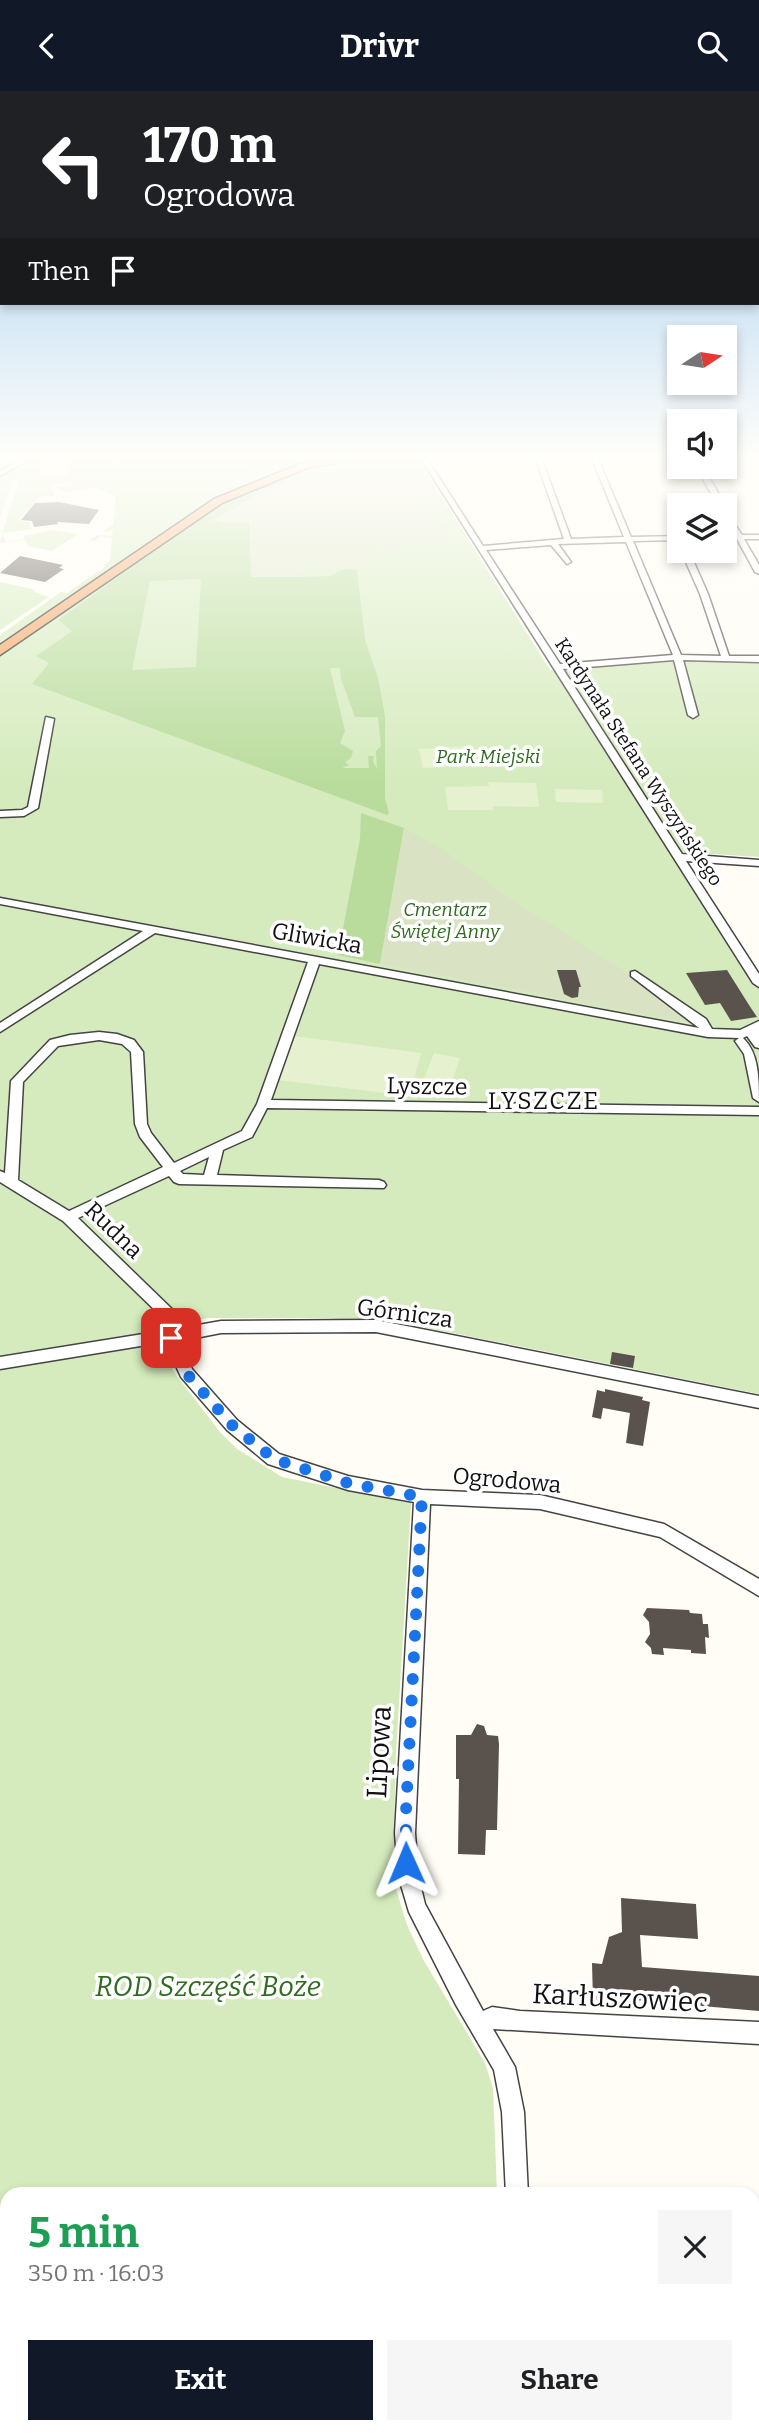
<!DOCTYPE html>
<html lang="en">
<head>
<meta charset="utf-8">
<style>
	body { margin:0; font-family:Bitter,serif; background:#f6f6f6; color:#202124; height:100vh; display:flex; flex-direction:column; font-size:26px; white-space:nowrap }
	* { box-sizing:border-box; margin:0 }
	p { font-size:23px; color:#757577 }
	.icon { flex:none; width:38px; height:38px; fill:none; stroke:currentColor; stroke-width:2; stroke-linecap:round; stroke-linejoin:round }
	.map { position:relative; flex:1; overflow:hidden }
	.drawer { position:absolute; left:0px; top:2096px; width:760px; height:247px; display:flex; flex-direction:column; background:#fff; border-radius:21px 21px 0 0; box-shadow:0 4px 10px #0003 }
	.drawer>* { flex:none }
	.guide { position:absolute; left:0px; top:0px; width:760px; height:214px; box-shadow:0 4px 10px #0003; background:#202124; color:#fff; overflow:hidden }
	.needle { width:46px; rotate:78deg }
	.buttons { position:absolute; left:667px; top:234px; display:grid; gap:14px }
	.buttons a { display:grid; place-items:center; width:70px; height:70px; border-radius:0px; background:#fff; box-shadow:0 4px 10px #0003; font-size:35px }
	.pin { position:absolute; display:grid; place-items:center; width:60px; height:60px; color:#fff; margin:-30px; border-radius:14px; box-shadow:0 4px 10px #0006 }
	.me { position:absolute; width:77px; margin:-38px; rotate:359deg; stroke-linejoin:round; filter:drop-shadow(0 0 5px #0008) }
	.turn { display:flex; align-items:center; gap:24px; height:147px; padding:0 28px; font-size:32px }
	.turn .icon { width:91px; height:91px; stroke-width:2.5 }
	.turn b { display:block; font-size:49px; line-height:60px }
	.then { display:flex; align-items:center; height:66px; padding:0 28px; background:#0003; gap:14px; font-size:26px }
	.round { display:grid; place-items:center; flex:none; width:74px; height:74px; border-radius:0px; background:#f6f6f6 }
	.overview { display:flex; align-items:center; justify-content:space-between; height:119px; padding:0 28px }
	h1 { font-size:42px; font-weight:700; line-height:52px; color:#1e9e55 }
	.action { display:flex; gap:14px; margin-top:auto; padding:14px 28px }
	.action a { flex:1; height:80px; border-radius:0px; background:#111827; color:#fff; font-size:28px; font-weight:700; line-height:80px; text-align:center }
	.action a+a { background:#f6f6f6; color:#202124 }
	header { display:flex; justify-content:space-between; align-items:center; height:91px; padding:0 28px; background:#111827; color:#fff; font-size:32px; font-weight:700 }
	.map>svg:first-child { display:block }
	.green { fill:#d5ebbd }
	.forest { fill:#b9dc9c; fill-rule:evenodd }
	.cemetery { fill:#d9e3c4 }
	.pitch { fill:#e6f2cf }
	.building { fill:#5a524d }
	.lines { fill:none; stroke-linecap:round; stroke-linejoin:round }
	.minor-casing { stroke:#444; stroke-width:3 }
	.highway-casing { stroke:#222; stroke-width:3 }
	.minor { fill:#fff; fill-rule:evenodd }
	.highway { fill:#f5a25d; fill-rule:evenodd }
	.route { stroke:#1a73e8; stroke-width:12; stroke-dasharray:0 21.6 }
	.labels { text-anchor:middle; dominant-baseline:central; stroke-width:7; stroke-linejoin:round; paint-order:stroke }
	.far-park-label { font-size:19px; font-style:italic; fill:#2f6b1f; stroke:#fff }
	.far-street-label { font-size:19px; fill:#111; stroke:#fff }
	.street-label { font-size:23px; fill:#111; stroke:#fff }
	.neighbourhood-label { font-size:24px; letter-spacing:2px; fill:#111; stroke:#fff }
	.near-street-label { font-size:28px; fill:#111; stroke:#fff }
	.near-park-label { font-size:28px; font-style:italic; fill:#2f6b1f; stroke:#fff }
</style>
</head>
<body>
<header><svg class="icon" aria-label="back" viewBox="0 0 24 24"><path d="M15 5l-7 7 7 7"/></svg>Drivr<svg class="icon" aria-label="search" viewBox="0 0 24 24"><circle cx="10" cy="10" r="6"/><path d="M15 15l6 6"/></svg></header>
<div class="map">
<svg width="759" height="2342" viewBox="0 0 759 2342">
	<rect width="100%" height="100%" fill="#fffdf5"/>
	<path class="green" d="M40,363L39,386L69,385L70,363H118V382L121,363H415L550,579L612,572L759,568V766L680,761L759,882V1303L412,1234L327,1227H209L167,1233L173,1280L220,1341L237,1358L282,1386L411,1412L396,1662L393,1788L407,1834L424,1870L485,1972L493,1997L497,2103L7,2104V2336H456L457,2342H0V544L61,501L67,502L106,475L103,474L110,470L112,447L101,445L94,450L89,449L98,444L112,445L113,437L110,441L103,440L113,434L116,405L94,396L66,401L54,396L68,395L75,391L55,392L50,398L55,402L54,405H40L19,429L29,431L32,438L2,442L19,390L13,389L0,425V387Z
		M52,439L78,443L52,460L28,455L25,449L0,452L2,443L6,451L24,448V445Z
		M0,491L32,498L35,501L49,506L0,539Z"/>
	<path class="forest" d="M275,363H326L262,376L254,375L252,367L275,366Z
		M298,381L303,390L275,394L214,429L226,432L249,431L303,486L330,485L345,478L357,479L365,549L378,587L385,625V707L389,722L387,724L32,593L49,572L36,565L72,540L58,529L214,417L242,401ZM201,488L196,576L132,579L150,490ZM330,577H340L341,588L355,626H378L381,655L376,660L377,678L373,670L374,665H368L369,677H342L349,674L345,671L351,667L353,660L340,652L345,640Z
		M361,722L404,737L380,873L338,864L360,748Z"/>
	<path class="cemetery" d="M423,378L438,404L420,408L418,411L422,415H446L451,422L436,423L453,452L401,453L402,457H383L381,454L309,456L312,469L311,457L369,456H372L375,470L366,473L326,475L313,469L298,478L306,486H251L249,431L226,432L213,429L275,394L302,390L301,381Z
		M404,737L441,757L512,809L636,887L694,930L691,932L380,873Z"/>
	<path class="pitch" d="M469,655L475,674L423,677L419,658Z
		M488,691L536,692L539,716L493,715V719H448L445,696L489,695Z
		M555,698L602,699L603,712L556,711Z
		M294,945L421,962L410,1005L278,989Z
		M434,962L460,967L449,998L422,993Z"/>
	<path class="building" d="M59,411L99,419L89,433L57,431L58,433L34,436L32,430L21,429L35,412Z
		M20,465L63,474L59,477L64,478L45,491L0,482Z
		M557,879H576L581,896H579L578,906L572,907L564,903Z
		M727,879L749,914L757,926L731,930L720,912L705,914L686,882Z
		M612,1261L635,1265L633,1277L610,1273Z
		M605,1298L643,1306L642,1309L650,1311L643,1355L626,1352L630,1322L603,1317L601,1328L592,1326L597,1299L605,1301Z
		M647,1517L689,1519L690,1522L702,1523L703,1533H708L709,1547L705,1546L706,1563L691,1562V1559L663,1557L664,1564L652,1563L651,1557L645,1551L650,1543L649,1531L643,1524Z
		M477,1633L484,1635L487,1644L498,1645L499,1653L497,1739H486L485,1764L458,1763L459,1688H456V1644H471Z
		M621,1807L696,1813L698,1848L640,1844L642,1876L759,1885V1920L622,1908V1911L593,1909L592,1872L602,1873L609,1846L622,1841Z"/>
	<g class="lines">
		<g class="minor-casing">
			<path id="minor" d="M31,363H39L0,385V380Z
				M418,363H424L483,455L564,448L534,363H540L571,448L624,446L590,363H596L631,446L679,445V449L633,450L681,564L721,565L700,503L681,460H689L708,503L729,565H759V571L683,569L698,624L693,627L688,624L674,569L563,578L682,763L759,769V775L686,770L759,883V896L753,892ZM626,451L673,564L560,573L486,459L551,454L567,473L571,471L558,453Z
				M696,376H703L726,415L725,417L718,415Z
				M724,417L742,444H759V448H744L759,474V483L755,481L737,448H724V444H734L724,426Z
				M46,626L54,628L38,717L24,725L0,726V720L22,719L28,716Z
				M0,807L699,937L631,885V881L635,880L706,928L712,938L740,939L759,930V957L755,956L747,945L743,947C759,962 759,988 759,1011L753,1007L744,963L735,950L739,947L708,946L319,873L271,1009L759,1016V1024L267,1017L252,1046L223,1059L217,1084L379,1089L384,1091L386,1094L384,1097L179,1093L174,1091L169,1085L78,1127L175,1221L181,1237L221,1230L376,1229L759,1305V1317L376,1241L221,1242L180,1250L192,1278L237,1329L279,1363L348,1385L422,1399L540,1404L664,1433L759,1488V1505L660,1446L540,1418L430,1413L415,1742L418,1784L425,1813L483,1920L492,1916L520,1920L759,1931V1953L493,1938L515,1976L524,2021L528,2104H506L502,2021L494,1979L456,1914L409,1821L398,1784L395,1742L414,1411L348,1399L268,1373L227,1339L181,1286L165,1251L0,1278V1266L168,1239L164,1228L63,1130L0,1091V1080L5,1082L11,990L50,949L70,944L99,941L117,943L134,949L143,961L147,1033L151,1042L174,1072L242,1040L257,1013L308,871L155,842L0,941V932L143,840L0,813ZM99,949L122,953L131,961L135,1033L140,1046L163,1076L69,1120L18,1089L23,991L58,955ZM209,1066L204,1084L183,1083L180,1080Z
				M7,2236V2260L0,2261V2237Z
				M577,2336H610L612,2342H579Z"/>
		</g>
		<g class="highway-casing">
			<path id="highway" d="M344,363H385L307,377L222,412L0,564V554L214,408L300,373Z"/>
		</g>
		<use href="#minor" class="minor"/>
		<use href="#highway" class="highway"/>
	</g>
	<linearGradient id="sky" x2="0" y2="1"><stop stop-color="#95c6ee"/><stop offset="0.53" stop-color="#fffefa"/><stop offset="1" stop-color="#fffefa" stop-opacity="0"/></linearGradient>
	<rect width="759" height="691" fill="url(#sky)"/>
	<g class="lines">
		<path class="route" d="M171,1247L186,1282L232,1334L274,1368L348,1392L422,1406L406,1720V1772"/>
	</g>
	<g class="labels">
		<g class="far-park-label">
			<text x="488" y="665">Park Miejski</text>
			<text x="445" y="818">Cmentarz<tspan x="445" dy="22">Świętej Anny</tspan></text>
		</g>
		<g class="far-street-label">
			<text transform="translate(639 671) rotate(57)">Kardynała Stefana Wyszyńskiego</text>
		</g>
		<g class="street-label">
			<text transform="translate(317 847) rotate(10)">Gliwicka</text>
			<text transform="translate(427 995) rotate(1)">Lyszcze</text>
			<text transform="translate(114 1139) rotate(44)">Rudna</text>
			<text transform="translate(405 1222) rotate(8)">Górnicza</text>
			<text transform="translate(507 1389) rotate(5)">Ogrodowa</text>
		</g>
		<g class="neighbourhood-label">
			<text x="544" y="1010">LYSZCZE</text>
		</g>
		<g class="near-street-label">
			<text transform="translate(379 1661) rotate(-87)">Lipowa</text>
			<text transform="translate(620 1907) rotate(3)">Karłuszowiec</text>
		</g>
		<g class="near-park-label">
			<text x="208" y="1895">ROD Szczęść Boże</text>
		</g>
	</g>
</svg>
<div class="buttons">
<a><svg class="needle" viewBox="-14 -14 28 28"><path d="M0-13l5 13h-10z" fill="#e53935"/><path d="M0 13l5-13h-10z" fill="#757577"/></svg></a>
<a><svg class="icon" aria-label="sound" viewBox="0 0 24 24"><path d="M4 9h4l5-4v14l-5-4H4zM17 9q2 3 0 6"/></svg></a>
<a><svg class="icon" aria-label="layers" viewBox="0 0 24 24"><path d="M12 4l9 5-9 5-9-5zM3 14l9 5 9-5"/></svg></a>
</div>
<div class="pin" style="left:171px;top:1247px;background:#d93025"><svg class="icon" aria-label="arrive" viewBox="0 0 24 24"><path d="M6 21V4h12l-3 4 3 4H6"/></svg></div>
<svg class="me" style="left:406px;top:1772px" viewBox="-20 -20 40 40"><path d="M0-17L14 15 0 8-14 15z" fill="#1a73e8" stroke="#fff" stroke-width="4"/></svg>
<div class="guide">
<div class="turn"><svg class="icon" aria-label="left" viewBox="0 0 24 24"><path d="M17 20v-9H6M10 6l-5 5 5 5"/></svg><div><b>170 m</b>Ogrodowa</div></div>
<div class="then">Then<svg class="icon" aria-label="arrive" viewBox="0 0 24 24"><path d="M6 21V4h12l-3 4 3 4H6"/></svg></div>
</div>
<section class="drawer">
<div class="overview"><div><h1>5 min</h1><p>350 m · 16:03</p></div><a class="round"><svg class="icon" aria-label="close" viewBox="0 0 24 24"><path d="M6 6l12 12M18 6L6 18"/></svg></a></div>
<div class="action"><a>Exit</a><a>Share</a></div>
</section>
</div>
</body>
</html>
